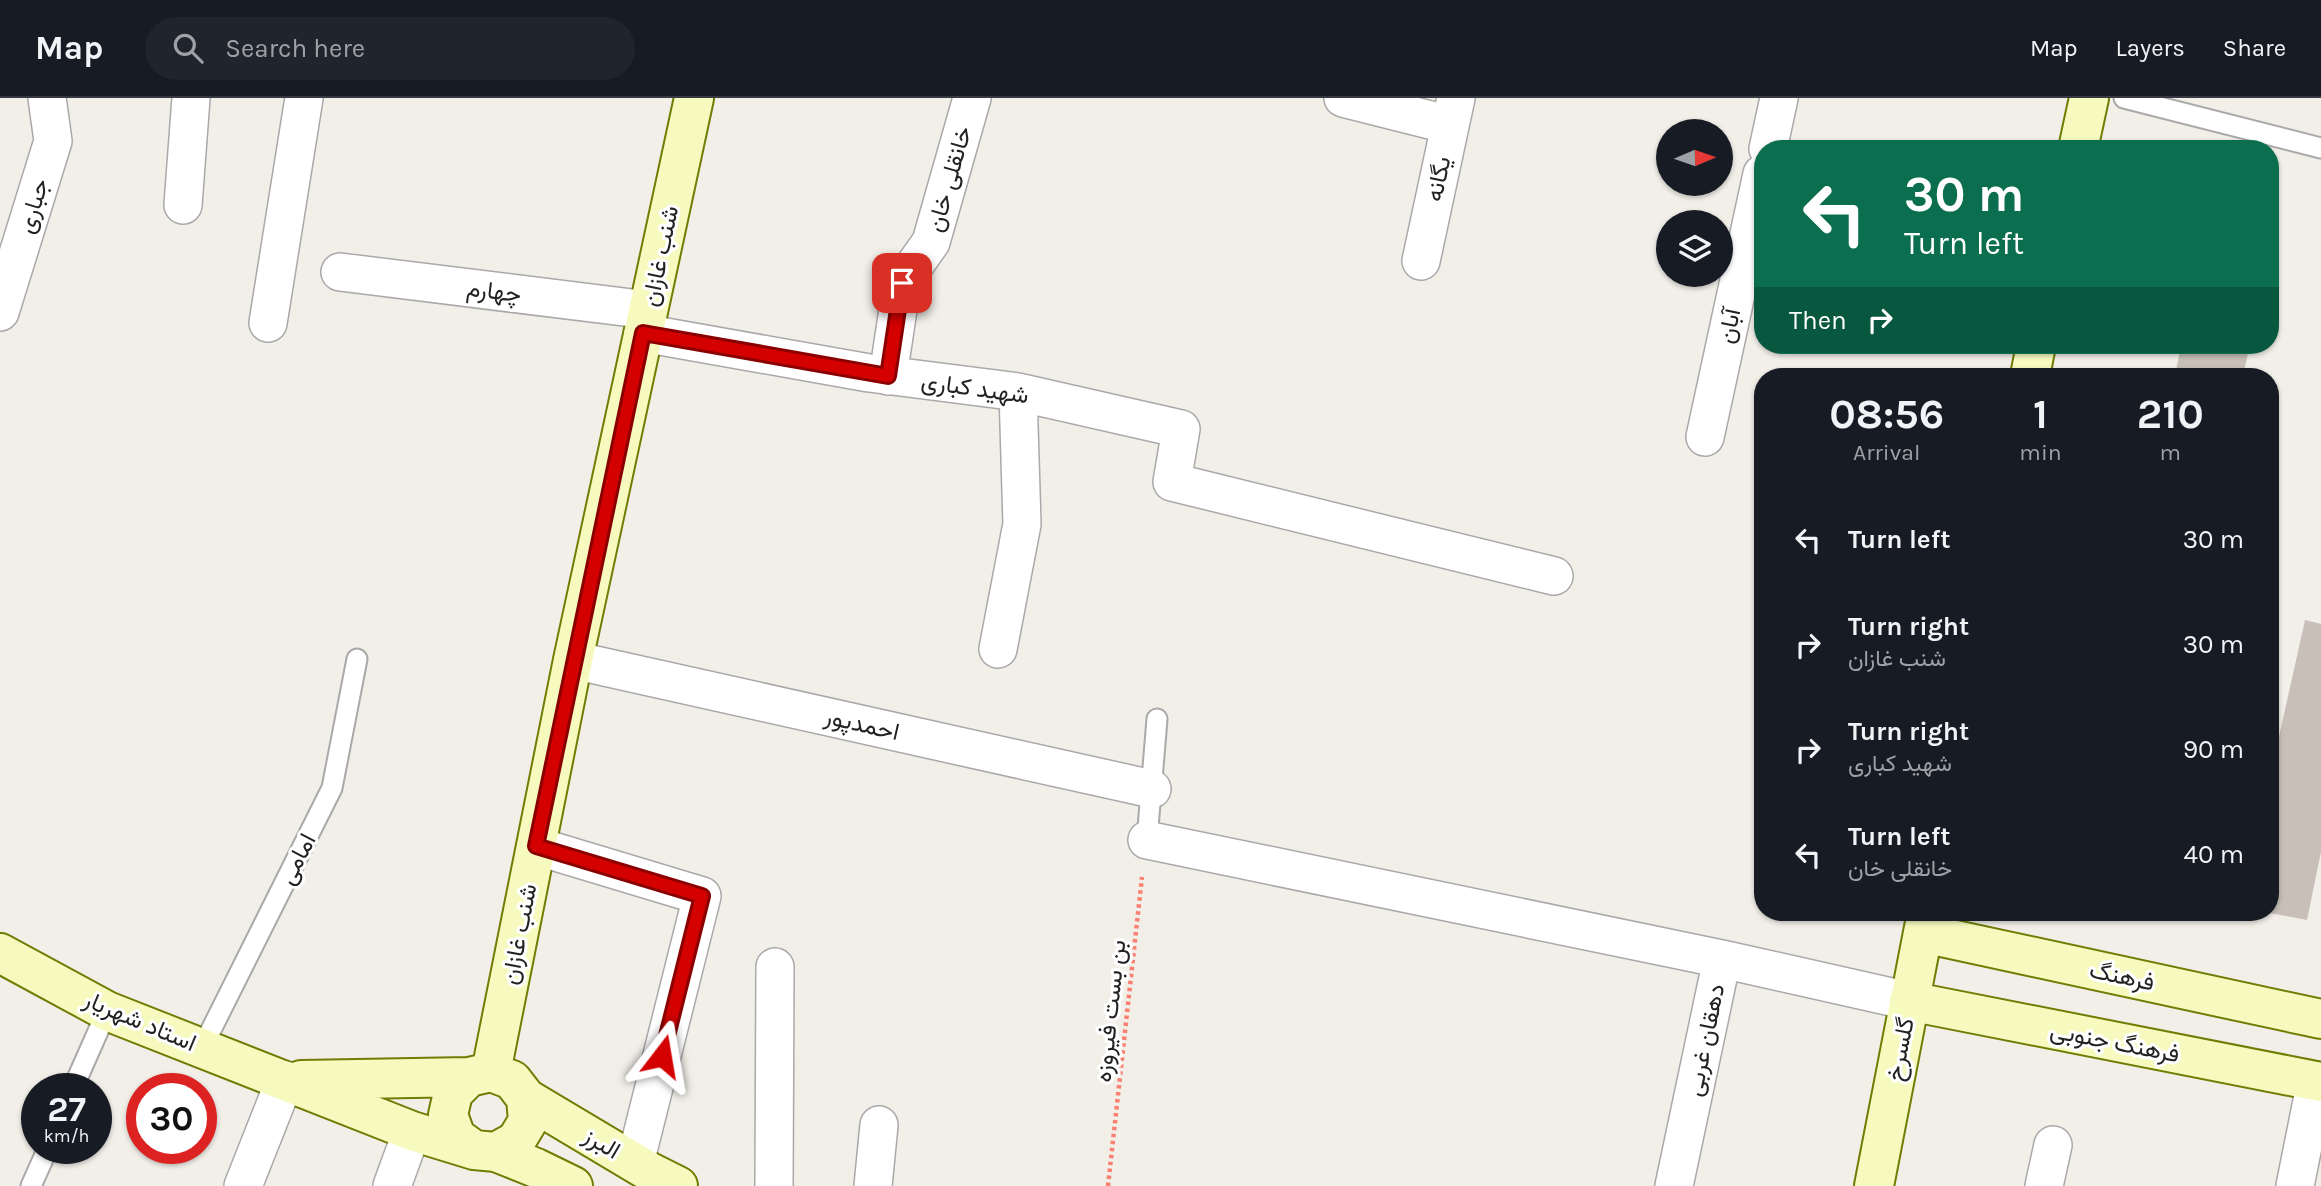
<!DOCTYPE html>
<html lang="en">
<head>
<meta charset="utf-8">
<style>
	body { margin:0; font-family:Karla,Vazirmatn,sans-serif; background:#20242c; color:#f1f3f6; height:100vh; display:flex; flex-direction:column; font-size:26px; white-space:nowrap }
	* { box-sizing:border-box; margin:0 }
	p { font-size:23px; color:#9ea1a6 }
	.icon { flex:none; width:38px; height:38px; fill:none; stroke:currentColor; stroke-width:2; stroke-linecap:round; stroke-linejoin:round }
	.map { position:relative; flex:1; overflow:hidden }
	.side { position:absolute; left:1754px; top:270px; width:525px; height:553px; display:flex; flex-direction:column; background:#171b24; border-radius:28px; box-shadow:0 2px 5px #0004 }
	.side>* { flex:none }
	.hud { position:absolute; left:1754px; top:42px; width:525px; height:214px; border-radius:28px; box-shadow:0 2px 5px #0004; background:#0b6e4f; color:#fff; overflow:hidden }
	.needle { width:46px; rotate:88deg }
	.controls { position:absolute; left:1656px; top:21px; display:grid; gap:14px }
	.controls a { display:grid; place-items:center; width:77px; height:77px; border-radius:50%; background:#171b24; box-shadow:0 2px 5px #0004; font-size:35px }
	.speed { position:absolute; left:21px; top:975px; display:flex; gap:14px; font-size:35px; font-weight:700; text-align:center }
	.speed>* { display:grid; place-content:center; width:91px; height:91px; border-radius:50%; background:#171b24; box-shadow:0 2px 5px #0004; line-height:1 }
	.speed small { font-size:18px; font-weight:400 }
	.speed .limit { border:10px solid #d22; background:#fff; color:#111 }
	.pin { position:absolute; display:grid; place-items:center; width:60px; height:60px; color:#fff; margin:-30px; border-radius:14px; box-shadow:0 4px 10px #0006 }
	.me { position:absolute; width:77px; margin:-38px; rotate:14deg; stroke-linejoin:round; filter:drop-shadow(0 0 5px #0008) }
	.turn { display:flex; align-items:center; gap:24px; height:147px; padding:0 35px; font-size:32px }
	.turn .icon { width:91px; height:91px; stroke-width:2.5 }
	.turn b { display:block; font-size:49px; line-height:60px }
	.then { display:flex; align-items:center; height:66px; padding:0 35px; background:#0003; gap:14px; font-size:26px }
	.eta { display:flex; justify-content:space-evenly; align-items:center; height:119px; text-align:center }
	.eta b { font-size:42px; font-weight:700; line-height:49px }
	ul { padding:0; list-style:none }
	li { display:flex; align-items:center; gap:21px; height:105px; padding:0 35px }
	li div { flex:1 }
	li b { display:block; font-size:26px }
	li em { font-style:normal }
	header { display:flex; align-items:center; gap:42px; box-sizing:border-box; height:98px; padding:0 35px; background:#171b24; border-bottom:2px solid #363941 }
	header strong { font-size:33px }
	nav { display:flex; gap:38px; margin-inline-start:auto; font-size:24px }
	.search { width:490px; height:63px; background:#20242c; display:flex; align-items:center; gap:18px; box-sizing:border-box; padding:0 24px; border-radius:38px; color:#9ea1a6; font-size:26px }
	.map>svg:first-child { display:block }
	.building { fill:#c7bfb8 }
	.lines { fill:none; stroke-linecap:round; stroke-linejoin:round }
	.lane-casing { stroke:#a9a9a9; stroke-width:23 }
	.street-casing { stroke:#a9a9a9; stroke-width:40 }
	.secondary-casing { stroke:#707d05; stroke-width:42 }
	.path { stroke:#fa8072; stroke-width:4.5; stroke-dasharray:3.5 3.5; stroke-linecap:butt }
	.lane { stroke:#fff; stroke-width:19 }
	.street { stroke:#fff; stroke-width:37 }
	.secondary { stroke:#f7fabf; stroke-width:38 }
	.route-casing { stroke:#8a0000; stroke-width:18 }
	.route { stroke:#d40000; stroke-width:12 }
	.labels { text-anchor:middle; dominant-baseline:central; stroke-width:6; stroke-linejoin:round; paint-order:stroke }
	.street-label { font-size:24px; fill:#222; stroke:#fff }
</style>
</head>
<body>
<header>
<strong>Map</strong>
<div class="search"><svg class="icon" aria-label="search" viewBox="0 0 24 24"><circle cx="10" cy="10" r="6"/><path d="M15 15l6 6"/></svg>Search here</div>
<nav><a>Map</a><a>Layers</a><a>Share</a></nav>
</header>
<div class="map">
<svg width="2321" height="1088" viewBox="0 0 2321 1088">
	<rect width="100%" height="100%" fill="#f2efe9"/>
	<path class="building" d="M2181,247H2250L2243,278H2175Z
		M2305,522L2321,526V754L2307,822L2270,815V679Z"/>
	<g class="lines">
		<g class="lane-casing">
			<path id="lane" d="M2124,0L2321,50
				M1147,742L1157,621
				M202,950L332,690L357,561
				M73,990L107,913
				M31,1088L48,1050"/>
		</g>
		<g class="street-casing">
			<path id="street" d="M1343,0L1450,27
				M1768,51L1779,0
				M183,107L191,0
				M1421,163L1456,0
				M340,174L648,212
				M0,214L53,43L47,0
				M268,225L304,0
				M643,235L869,275L1018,294L1181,331L1172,384L1554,478
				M888,278L902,185L931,144L972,0
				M1705,339L1762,76
				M998,551L1022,426L1018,294
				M573,562L1152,691
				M1147,742L1722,861
				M536,748L702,798L635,1065
				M243,1088L285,982
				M392,1088L412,1033
				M774,1088L775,869
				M873,1088L879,1027
				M1674,1088L1722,861L1909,903
				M2044,1088L2053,1047
				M2295,1088L2316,983"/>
		</g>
		<g class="secondary-casing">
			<path id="secondary" d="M2078,51L2089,0
				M2030,278L2036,247
				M1923,835L2321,921
				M0,855L107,913L412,1033L474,1052L496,1054L516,1043L528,1023L526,1000L512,982L491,974L469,979L453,995L448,1017L456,1039L474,1052
				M1909,903L2321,984
				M491,974L573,562L694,0
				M301,982L469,979
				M526,1000L650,1074L678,1088
				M496,1054L536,1070L573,1088
				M1874,1088L1927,814"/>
		</g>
		<path class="path" d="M1108,1088L1142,779"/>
		<use href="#lane" class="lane"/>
		<use href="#street" class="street"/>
		<use href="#secondary" class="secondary"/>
	</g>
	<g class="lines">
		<g class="route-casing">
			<path id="route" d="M662,958L702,798L536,748L643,235L888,278L902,185"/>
		</g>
		<use href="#route" class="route"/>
	</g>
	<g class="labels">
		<g class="street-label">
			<text transform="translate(949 81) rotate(-74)">خانقلی خان</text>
			<text transform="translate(1438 81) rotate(-78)">یگانه</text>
			<text transform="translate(33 108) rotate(-73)">جباری</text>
			<text transform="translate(660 158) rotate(-78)">شنب غازان</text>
			<text transform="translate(494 193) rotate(7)">چهارم</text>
			<text transform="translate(1729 228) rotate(-78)">آبان</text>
			<text transform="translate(975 290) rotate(8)">شهید کباری</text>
			<text transform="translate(862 626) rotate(13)">احمدپور</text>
			<text transform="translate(297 761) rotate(-63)">امامی</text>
			<text transform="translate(519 836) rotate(-79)">شنب غازان</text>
			<text transform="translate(2122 878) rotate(12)">فرهنگ</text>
			<text transform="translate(1110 913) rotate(-84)">بن بست فیروزه</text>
			<text transform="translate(140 923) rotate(23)">استاد شهریار</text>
			<text transform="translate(1705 942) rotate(-78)">دهقان غربی</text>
			<text transform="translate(2115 944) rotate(11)">فرهنگ جنوبی</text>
			<text transform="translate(1900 951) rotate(-79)">گلسرخ</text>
			<text transform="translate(602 1045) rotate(31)">البرز</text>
		</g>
	</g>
</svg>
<div class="controls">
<a><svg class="needle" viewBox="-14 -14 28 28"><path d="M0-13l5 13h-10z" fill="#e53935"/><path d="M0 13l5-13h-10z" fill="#9ea1a6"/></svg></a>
<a><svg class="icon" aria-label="layers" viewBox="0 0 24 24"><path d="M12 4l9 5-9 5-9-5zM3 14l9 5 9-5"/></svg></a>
</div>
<div class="speed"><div>27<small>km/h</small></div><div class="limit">30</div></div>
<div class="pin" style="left:902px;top:185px;background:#d93025"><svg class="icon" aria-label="arrive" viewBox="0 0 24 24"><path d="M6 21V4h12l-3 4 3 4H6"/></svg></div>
<svg class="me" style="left:662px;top:958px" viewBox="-20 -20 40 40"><path d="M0-17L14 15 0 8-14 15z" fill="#d40000" stroke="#fff" stroke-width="4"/></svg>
<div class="hud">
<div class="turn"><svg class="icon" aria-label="left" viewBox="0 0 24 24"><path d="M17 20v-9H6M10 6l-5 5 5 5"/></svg><div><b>30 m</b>Turn left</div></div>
<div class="then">Then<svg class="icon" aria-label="right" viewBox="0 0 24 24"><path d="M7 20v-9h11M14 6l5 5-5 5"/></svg></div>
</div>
<section class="side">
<div class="eta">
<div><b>08:56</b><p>Arrival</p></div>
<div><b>1</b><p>min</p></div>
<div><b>210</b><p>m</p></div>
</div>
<ul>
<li><svg class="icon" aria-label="left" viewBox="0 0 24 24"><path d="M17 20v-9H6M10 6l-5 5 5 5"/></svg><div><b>Turn left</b></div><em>30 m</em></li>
<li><svg class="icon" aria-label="right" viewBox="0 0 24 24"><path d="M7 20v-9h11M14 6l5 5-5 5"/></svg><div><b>Turn right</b><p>شنب غازان</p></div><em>30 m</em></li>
<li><svg class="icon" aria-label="right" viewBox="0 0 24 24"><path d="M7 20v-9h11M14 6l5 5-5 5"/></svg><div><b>Turn right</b><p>شهید کباری</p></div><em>90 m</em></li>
<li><svg class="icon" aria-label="left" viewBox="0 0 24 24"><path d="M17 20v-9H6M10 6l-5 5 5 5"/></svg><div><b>Turn left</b><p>خانقلی خان</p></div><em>40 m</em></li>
</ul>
</section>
</div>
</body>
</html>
